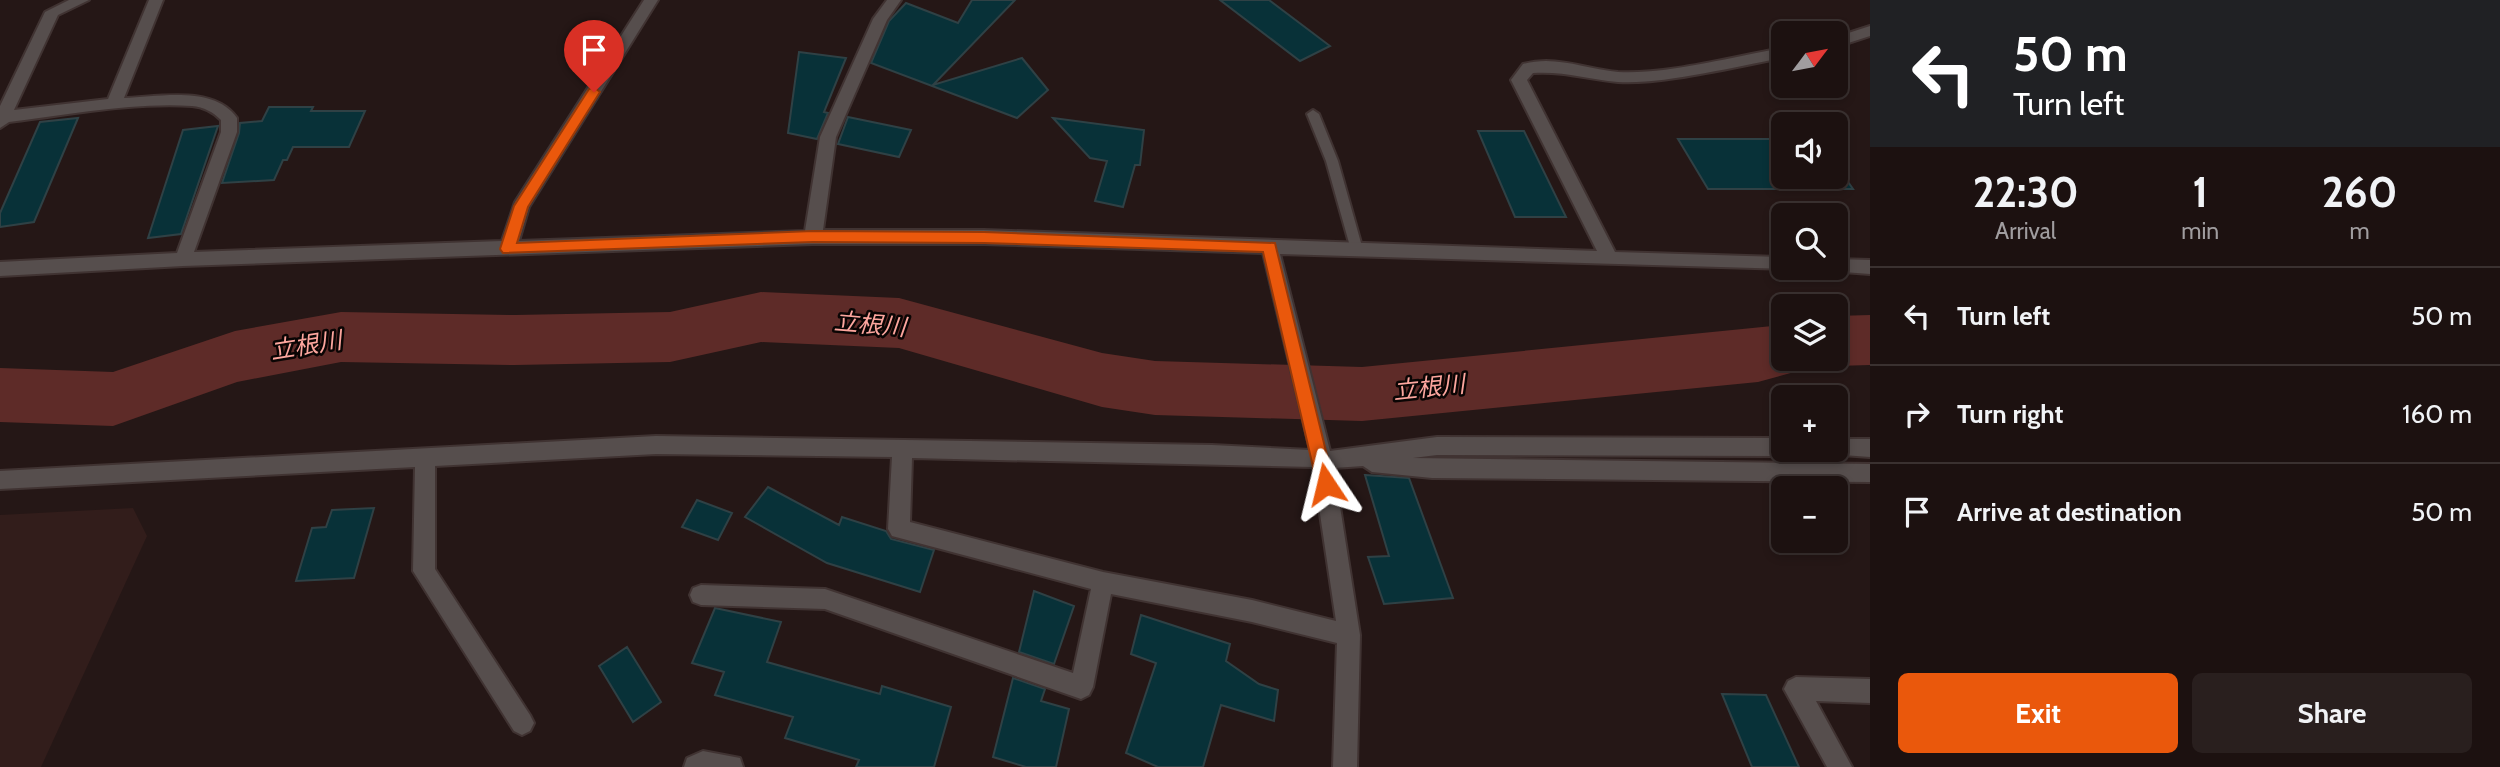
<!DOCTYPE html>
<html lang="en">
<head>
<meta charset="utf-8">
<style>
	body { margin:0; font-family:Cabin,"Noto Sans JP",sans-serif; background:#291f1e; color:#f1f3f6; height:100vh; display:flex; flex-direction:column; font-size:26px; white-space:nowrap }
	* { box-sizing:border-box; margin:0 }
	p { font-size:23px; color:#a09d9f }
	.icon { flex:none; width:38px; height:38px; fill:none; stroke:currentColor; stroke-width:2; stroke-linecap:round; stroke-linejoin:round }
	.map { position:relative; flex:1; overflow:hidden }
	.panel { display:flex; flex-direction:column; background:#1c1110; width:630px }
	.panel>* { flex:none }
	.banner { background:#202124; color:#fff; overflow:hidden }
	.needle { width:46px; rotate:58deg }
	.tools { position:absolute; left:1771px; top:21px; display:grid; gap:14px }
	.tools a { display:grid; place-items:center; width:77px; height:77px; border-radius:10px; background:#1c1110; box-shadow:0 4px 10px #0003,0 0 0 2px #3a3130; font-size:35px }
	.pin { position:absolute; display:grid; place-items:center; width:60px; height:60px; color:#fff; margin:-72px -30px; border-radius:50% 50% 50% 0; rotate:-45deg; box-shadow:0 0 7px #0007 }
	.pin .icon { rotate:45deg }
	.me { position:absolute; width:77px; margin:-38px; rotate:350deg; stroke-linejoin:round; filter:drop-shadow(0 0 5px #0008) }
	.turn { display:flex; align-items:center; gap:24px; height:147px; padding:0 28px; font-size:32px }
	.turn .icon { width:91px; height:91px; stroke-width:2.5 }
	.turn b { display:block; font-size:49px; line-height:60px }
	.eta { display:flex; justify-content:space-evenly; align-items:center; height:119px; text-align:center }
	.eta b { font-size:42px; font-weight:800; line-height:49px }
	.primary-button { display:flex; gap:14px; margin-top:auto; padding:14px 28px }
	.primary-button a { flex:1; height:80px; border-radius:10px; background:#ea580c; color:#fff; font-size:28px; font-weight:800; line-height:80px; text-align:center }
	.primary-button a+a { background:#291f1e; color:#f1f3f6 }
	ul { padding:0; list-style:none }
	li { display:flex; align-items:center; gap:21px; height:98px; padding:0 28px; border-top:2px solid #3a3130 }
	li div { flex:1 }
	li b { display:block; font-size:26px }
	li em { font-style:normal }
	main { display:flex; flex:1; min-height:0 }
	.map>svg:first-child { display:block }
	.built { fill:#321d1b }
	.lines { fill:none; stroke-linecap:round; stroke-linejoin:round }
	.river { fill:#5e2b28; fill-rule:evenodd }
	.building { fill:#083138; stroke:#2f4145; stroke-width:2 }
	.service-casing { stroke:#403332; stroke-width:4 }
	.minor-casing { stroke:#403332; stroke-width:4 }
	.service { fill:#564e4d; fill-rule:evenodd }
	.minor { fill:#564e4d; fill-rule:evenodd }
	.route { fill:#ea580c; stroke:#983908; stroke-width:2 }
	.labels { text-anchor:middle; dominant-baseline:central; stroke-width:5; stroke-linejoin:round; paint-order:stroke }
	.water-label { font-size:24px; font-style:italic; fill:#fda69e; stroke:#0a0504 }
</style>
</head>
<body>
<main>
<div class="map">
<svg width="1870" height="767" viewBox="0 0 1870 767">
	<rect width="100%" height="100%" fill="#251716"/>
	<path class="built" d="M133,508L147,536L41,767H0V515Z"/>
	<g class="lines">
		<path class="river" d="M761,292L899,298L1102,353L1155,361L1362,367L1783,325V359H1811L1805,369L1758,382L1362,421L1155,415L1102,407L899,348L761,342L670,362L515,365L341,362L237,382L113,426L0,422V368L113,372L235,331L341,312L515,315L670,312Z
			M1870,315V365L1836,366L1814,359H1836V316Z"/>
	</g>
	<path class="building" d="M972,0H1015L933,85L1022,58L1048,90L1017,118L871,63L889,21L906,3L958,23Z
		M1220,0H1269L1330,46L1300,61Z
		M799,52L846,58L824,112L828,113L817,139L788,133Z
		M269,107H313L311,111H365L349,147H293L287,160H283L274,180L222,183L239,133L240,123L262,121Z
		M848,117L911,130L899,157L838,144Z
		M78,118L34,222L0,227V213L40,122Z
		M1053,118L1144,130L1140,165H1135L1123,207L1095,201L1107,161L1090,158Z
		M218,126L181,234L148,238L183,130Z
		M1478,131H1524L1566,217H1515Z
		M1678,139H1783V177H1836V165L1853,189H1708Z
		M1365,475L1409,478L1453,598L1384,604L1368,557L1389,556Z
		M768,487L839,525L842,517L886,531L891,539L934,550L920,592L827,563L745,517Z
		M697,500L732,513L718,540L682,527Z
		M374,508L354,578L296,581L312,528L326,527L332,510Z
		M1034,591L1074,606L1054,664L1019,652Z
		M715,608L781,622L767,662L880,694L882,686L951,707L934,767H856L859,760L785,738L793,717L715,695L724,672L692,663Z
		M1141,615L1230,644L1226,661L1259,684L1278,690L1274,721L1221,705L1203,767H1158L1126,753L1156,663L1131,654Z
		M627,647L661,702L633,722L599,666Z
		M1013,678L1045,689L1041,701L1069,709L1056,767H1026L993,757Z
		M1722,694L1766,695L1799,767H1752Z"/>
	<g class="lines">
		<g class="service-casing">
			<path id="service" d="M1313,110L1319,114L1338,161L1363,250L1362,253L1357,255L1351,250L1326,161L1307,114Z"/>
		</g>
		<g class="minor-casing">
			<path id="minor" d="M69,0H89L58,15L14,110L108,99L149,0H163L124,98C159,97 214,85 237,118V132L194,252L502,241L515,202L644,0H658L529,207L519,241L805,231L820,137L873,19L887,0H901L887,20L836,137L823,230H984L1597,251L1511,80L1523,64C1556,55 1585,69 1618,72C1666,75 1735,56 1783,48V58C1737,66 1662,85 1618,82C1587,79 1564,71 1533,73L1527,80L1615,252L1783,257V268L1789,269L1280,254L1330,451L1437,437L1783,438V450H1792L1783,456L1437,455L1413,458L1870,464V482L1432,478L1372,472L1363,466L1334,468L1360,635L1357,767H1333L1337,643L1252,622L1111,594L1093,687L1089,695L1081,699L825,609L701,605L693,602L690,595L693,588L701,585L825,589L1073,673L1091,589L892,536L888,529L892,457L656,454L435,466V569L530,715L534,723L530,731L522,735L514,731L413,571L415,467L0,489V471L656,436L1212,445L1310,450L1263,253L984,244H813L183,266L0,276V262L177,253L221,132V120C213,112 204,107 192,106C134,102 67,115 9,122L0,128V106L45,12ZM912,458L1313,467L1336,621L1252,600L1103,572L910,522Z
				M1870,26V36L1836,47V37Z
				M1836,259L1870,260V274L1830,271L1828,268H1836Z
				M1836,439H1870V457L1829,454L1827,450H1836Z
				M1796,677L1870,679V703L1816,701L1852,767H1827L1784,689L1788,681Z
				M703,751L740,758L743,767H684L687,758Z"/>
		</g>
		<use href="#service" class="service"/>
		<use href="#minor" class="minor"/>
	</g>
	<path class="route" d="M594,87L600,92L528,207L517,243L813,231L984,232L1275,243L1334,484L1332,489H1320L1317,484L1263,252L984,243L813,242L503,253L500,249L514,206L589,89Z"/>
	<g class="labels">
		<g class="water-label">
			<text transform="translate(870 324) rotate(5)">立根川</text>
			<text transform="translate(306 345) rotate(-9)">立根川</text>
			<text transform="translate(1429 387) rotate(-6)">立根川</text>
		</g>
	</g>
</svg>
<div class="tools">
<a><svg class="needle" viewBox="-14 -14 28 28"><path d="M0-13l5 13h-10z" fill="#e53935"/><path d="M0 13l5-13h-10z" fill="#a09d9f"/></svg></a>
<a><svg class="icon" aria-label="sound" viewBox="0 0 24 24"><path d="M4 9h4l5-4v14l-5-4H4zM17 9q2 3 0 6"/></svg></a>
<a><svg class="icon" aria-label="search" viewBox="0 0 24 24"><circle cx="10" cy="10" r="6"/><path d="M15 15l6 6"/></svg></a>
<a><svg class="icon" aria-label="layers" viewBox="0 0 24 24"><path d="M12 4l9 5-9 5-9-5zM3 14l9 5 9-5"/></svg></a>
<a>+</a>
<a>−</a>
</div>
<div class="pin" style="left:594px;top:92px;background:#d93025"><svg class="icon" aria-label="arrive" viewBox="0 0 24 24"><path d="M6 21V4h12l-3 4 3 4H6"/></svg></div>
<svg class="me" style="left:1326px;top:484px" viewBox="-20 -20 40 40"><path d="M0-17L14 15 0 8-14 15z" fill="#ea580c" stroke="#fff" stroke-width="4"/></svg>
</div>
<section class="panel">
<div class="banner">
<div class="turn"><svg class="icon" aria-label="left" viewBox="0 0 24 24"><path d="M17 20v-9H6M10 6l-5 5 5 5"/></svg><div><b>50 m</b>Turn left</div></div>
</div>
<div class="eta">
<div><b>22:30</b><p>Arrival</p></div>
<div><b>1</b><p>min</p></div>
<div><b>260</b><p>m</p></div>
</div>
<ul>
<li><svg class="icon" aria-label="left" viewBox="0 0 24 24"><path d="M17 20v-9H6M10 6l-5 5 5 5"/></svg><div><b>Turn left</b></div><em>50 m</em></li>
<li><svg class="icon" aria-label="right" viewBox="0 0 24 24"><path d="M7 20v-9h11M14 6l5 5-5 5"/></svg><div><b>Turn right</b></div><em>160 m</em></li>
<li><svg class="icon" aria-label="arrive" viewBox="0 0 24 24"><path d="M6 21V4h12l-3 4 3 4H6"/></svg><div><b>Arrive at destination</b></div><em>50 m</em></li>
</ul>
<div class="primary-button"><a>Exit</a><a>Share</a></div>
</section>
</main>
</body>
</html>
